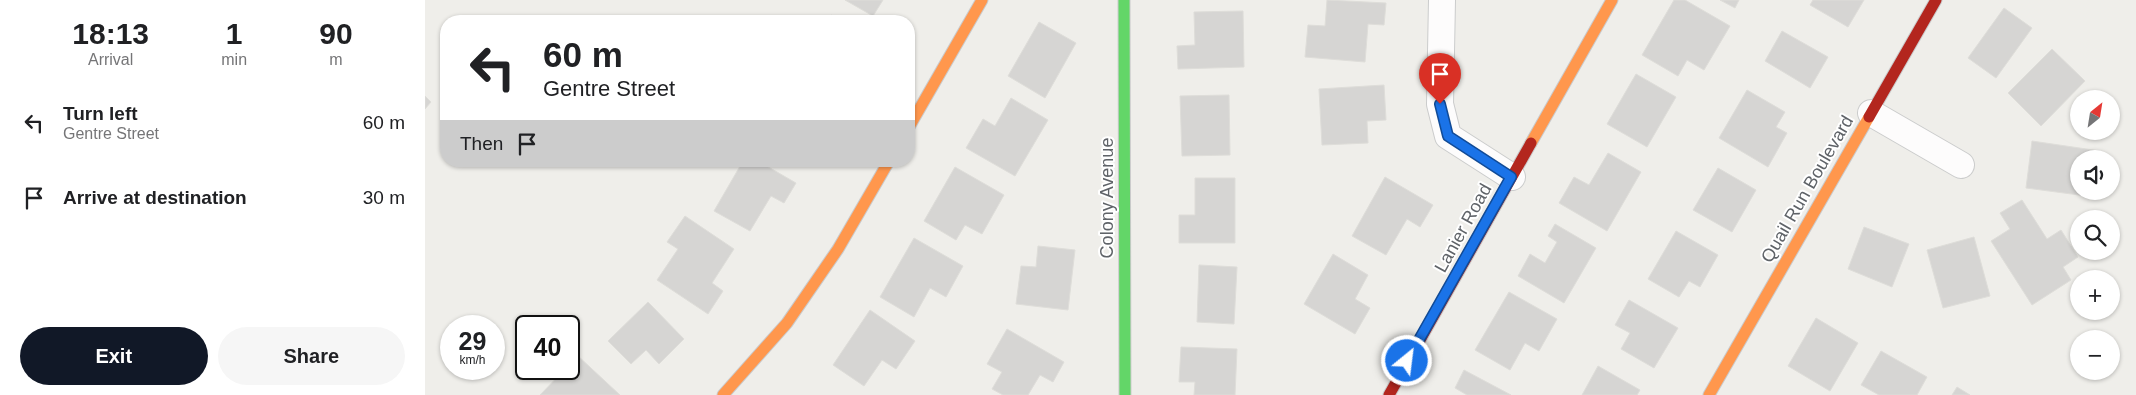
<!DOCTYPE html>
<html lang="en">
<head>
<meta charset="utf-8">
<style>
	body { margin:0; font-family:Helvetica,sans-serif; background:#f6f6f6; color:#202124; height:100vh; display:flex; flex-direction:column; font-size:19px; white-space:nowrap }
	* { box-sizing:border-box; margin:0 }
	p { font-size:16px; color:#757577 }
	.icon { flex:none; width:28px; height:28px; fill:none; stroke:currentColor; stroke-width:2; stroke-linecap:round; stroke-linejoin:round }
	.map { position:relative; flex:1; overflow:hidden }
	.sheet { display:flex; flex-direction:column; background:#fff; width:425px }
	.sheet>* { flex:none }
	.hud { position:absolute; left:15px; top:15px; width:475px; height:152px; border-radius:20px; box-shadow:0 1px 4px #0004; background:#fff; color:#202124; overflow:hidden }
	.needle { width:32px; rotate:30deg }
	.fabs { position:absolute; left:1645px; top:90px; display:grid; gap:10px }
	.fabs a { display:grid; place-items:center; width:50px; height:50px; border-radius:50%; background:#fff; box-shadow:0 1px 4px #0004; font-size:25px }
	.speed { position:absolute; left:15px; top:315px; display:flex; gap:10px; font-size:25px; font-weight:700; text-align:center }
	.speed>* { display:grid; place-content:center; width:65px; height:65px; border-radius:50%; background:#fff; box-shadow:0 1px 4px #0004; line-height:1 }
	.speed small { font-size:12px; font-weight:400 }
	.speed .limit { border:2px solid #111; border-radius:8px; background:#fff; color:#111 }
	.pin { position:absolute; display:grid; place-items:center; width:42px; height:42px; color:#fff; margin:-51px -21px; border-radius:50% 50% 50% 0; rotate:-45deg; box-shadow:0 0 5px #0007 }
	.pin .icon { rotate:45deg }
	.me { position:absolute; width:55px; margin:-28px; rotate:29deg; stroke-linejoin:round; filter:drop-shadow(0 0 4px #0008) }
	.turn { display:flex; align-items:center; gap:18px; height:105px; padding:0 20px; font-size:22px }
	.turn .icon { width:65px; height:65px; stroke-width:2.5 }
	.turn b { display:block; font-size:35px; line-height:42px }
	.then { display:flex; align-items:center; height:48px; padding:0 20px; background:#0003; gap:10px; font-size:19px }
	.eta { display:flex; justify-content:space-evenly; align-items:center; height:85px; text-align:center }
	.eta b { font-size:30px; font-weight:700; line-height:35px }
	.cta { display:flex; gap:10px; margin-top:auto; padding:10px 20px }
	.cta a { flex:1; height:58px; border-radius:30px; background:#111827; color:#fff; font-size:20px; font-weight:700; line-height:58px; text-align:center }
	.cta a+a { background:#f6f6f6; color:#202124 }
	ul { padding:0; list-style:none }
	li { display:flex; align-items:center; gap:15px; height:75px; padding:0 20px }
	li div { flex:1 }
	li b { display:block; font-size:19px }
	li em { font-style:normal }
	main { display:flex; flex:1; min-height:0 }
	.map>svg:first-child { display:block }
	.building { fill:#d6d5d3; stroke:#deddd9 }
	.lines { fill:none; stroke-linecap:round; stroke-linejoin:round }
	.street-casing { stroke:#cbcccc; stroke-width:28 }
	.fast-casing { stroke:#cacacb; stroke-width:13 }
	.slow-casing { stroke:#cacacb; stroke-width:13 }
	.jam-casing { stroke:#cacacb; stroke-width:13 }
	.street { stroke:#fdfcfc; stroke-width:26 }
	.fast { stroke:#63d668; stroke-width:11 }
	.slow { stroke:#ff974d; stroke-width:11 }
	.jam { stroke:#b3261e; stroke-width:11 }
	.route-casing { stroke:#114b97; stroke-width:12 }
	.route { stroke:#1a73e8; stroke-width:9 }
	.labels { text-anchor:middle; dominant-baseline:central; stroke-width:4; stroke-linejoin:round; paint-order:stroke }
	.street-label { font-size:18px; fill:#5f6368; stroke:#fff }
</style>
</head>
<body>
<main>
<section class="sheet">
<div class="eta">
<div><b>18:13</b><p>Arrival</p></div>
<div><b>1</b><p>min</p></div>
<div><b>90</b><p>m</p></div>
</div>
<ul>
<li><svg class="icon" aria-label="left" viewBox="0 0 24 24"><path d="M17 20v-9H6M10 6l-5 5 5 5"/></svg><div><b>Turn left</b><p>Gentre Street</p></div><em>60 m</em></li>
<li><svg class="icon" aria-label="arrive" viewBox="0 0 24 24"><path d="M6 21V4h12l-3 4 3 4H6"/></svg><div><b>Arrive at destination</b></div><em>30 m</em></li>
</ul>
<div class="cta"><a>Exit</a><a>Share</a></div>
</section>
<div class="map">
<svg width="1711" height="395" viewBox="0 0 1711 395">
	<rect width="100%" height="100%" fill="#efeeea"/>
	<path class="building" d="M420,0H458L448,16Z
		M902,0L961,3L959,25L943,24L940,62L880,57L883,25L900,26Z
		M1249,0H1260L1305,26L1279,70L1262,60L1253,76L1217,55Z
		M1295,0H1314L1310,8Z
		M1388,0H1439L1423,27L1385,5Z
		M1579,8L1607,28L1571,78L1543,58Z
		M818,11L819,67L753,69L752,46L770,45L769,12Z
		M406,15L416,21H402Z
		M614,22L651,43L620,98L583,76Z
		M1357,31L1403,57L1385,88L1340,61Z
		M1627,49L1660,81L1616,126L1583,93Z
		M1211,74L1251,97L1222,147L1182,124Z
		M959,85L961,120L942,121L943,143L897,145L894,89Z
		M1322,90L1360,112L1351,127L1362,133L1343,167L1294,138Z
		M804,95L805,155L757,156L755,96Z
		M0,96L6,102L0,109Z
		M586,98L623,120L590,176L541,148L558,119L570,126Z
		M1607,141L1675,151L1674,159H1654V191H1670L1669,197L1601,188Z
		M1183,153L1216,172L1182,231L1134,203L1149,177L1164,185Z
		M318,161H333L371,183L359,203L346,196L325,231L289,211Z
		M530,167L579,195L557,234L540,225L531,240L499,221Z
		M1293,168L1331,190L1307,232L1268,210Z
		M960,177L1008,205L995,227L982,219L961,255L927,236Z
		M770,178H810V243H754V215H770Z
		M1597,200L1622,239L1636,230L1653,257L1638,267L1646,280L1607,305L1566,241L1585,229L1575,213Z
		M260,216L309,249L287,283L298,291L283,314L232,280L253,249L242,242Z
		M1130,224L1171,248L1139,303L1093,276L1105,254L1120,263L1132,242L1123,236Z
		M1439,227L1484,244L1467,287L1423,269Z
		M1251,231L1293,255L1275,287L1264,281L1254,297L1223,279Z
		M1549,237L1565,296L1518,308L1502,250Z
		M489,238L538,266L521,297L505,288L489,317L455,297Z
		M613,246L650,250L643,310L591,304L596,266L611,267Z
		M908,254L943,275L930,299L945,308L930,334L879,304Z
		M774,265L812,267L809,324L772,322Z
		M1084,292L1132,319L1114,351L1100,343L1085,370L1050,350Z
		M1204,300L1253,328L1229,368L1196,349L1205,333L1190,325Z
		M223,302L259,339L234,364L221,350L206,364L183,341Z
		M445,310L490,341L471,369L457,360L439,386L408,365Z
		M1391,318L1433,343L1405,391L1363,366Z
		M582,329L639,362L628,382L615,375L603,395H578L567,389L577,372L562,364Z
		M756,347L812,349L810,395H769L770,382H754Z
		M1456,351L1502,377L1492,395H1454L1436,385Z
		M152,355L195,395H115L140,369H144V364Z
		M1173,366L1215,390L1212,395H1157Z
		M1039,370L1086,395H1042L1030,388Z
		M1532,387L1545,395H1527Z"/>
	<g class="lines">
		<g class="street-casing">
			<path id="street" d="M1017,0L1015,104L1023,136L1087,177
				M1446,113L1536,165"/>
		</g>
		<g class="fast-casing">
			<path id="fast" d="M699,0L700,395"/>
		</g>
		<g class="slow-casing">
			<path id="slow" d="M484,127L557,0
				M1106,143L1187,0
				M298,395L362,323L413,249L464,161
				M1284,395L1444,117"/>
		</g>
		<g class="jam-casing">
			<path id="jam" d="M1444,117L1511,0
				M964,395L1106,143"/>
		</g>
		<use href="#street" class="street"/>
		<use href="#fast" class="fast"/>
		<use href="#slow" class="slow"/>
		<use href="#jam" class="jam"/>
	</g>
	<g class="lines">
		<g class="route-casing">
			<path id="route" d="M982,361L1086,177L1023,136L1015,104"/>
		</g>
		<use href="#route" class="route"/>
	</g>
	<g class="labels">
		<g class="street-label">
			<text transform="translate(1382 189) rotate(-60)">Quail Run Boulevard</text>
			<text transform="translate(682 198) rotate(-90)">Colony Avenue</text>
			<text transform="translate(1038 228) rotate(-61)">Lanier Road</text>
		</g>
	</g>
</svg>
<div class="fabs">
<a><svg class="needle" viewBox="-14 -14 28 28"><path d="M0-13l5 13h-10z" fill="#e53935"/><path d="M0 13l5-13h-10z" fill="#757577"/></svg></a>
<a><svg class="icon" aria-label="sound" viewBox="0 0 24 24"><path d="M4 9h4l5-4v14l-5-4H4zM17 9q2 3 0 6"/></svg></a>
<a><svg class="icon" aria-label="search" viewBox="0 0 24 24"><circle cx="10" cy="10" r="6"/><path d="M15 15l6 6"/></svg></a>
<a>+</a>
<a>−</a>
</div>
<div class="speed"><div>29<small>km/h</small></div><div class="limit">40</div></div>
<div class="pin" style="left:1015px;top:104px;background:#d93025"><svg class="icon" aria-label="arrive" viewBox="0 0 24 24"><path d="M6 21V4h12l-3 4 3 4H6"/></svg></div>
<svg class="me" style="left:982px;top:361px" viewBox="-20 -20 40 40"><circle r="17" fill="#1a73e8" stroke="#fff" stroke-width="3"/><path d="M0-11L8 9 0 5-8 9z" fill="#fff"/></svg>
<div class="hud">
<div class="turn"><svg class="icon" aria-label="left" viewBox="0 0 24 24"><path d="M17 20v-9H6M10 6l-5 5 5 5"/></svg><div><b>60 m</b>Gentre Street</div></div>
<div class="then">Then<svg class="icon" aria-label="arrive" viewBox="0 0 24 24"><path d="M6 21V4h12l-3 4 3 4H6"/></svg></div>
</div>
</div>
</main>
</body>
</html>
